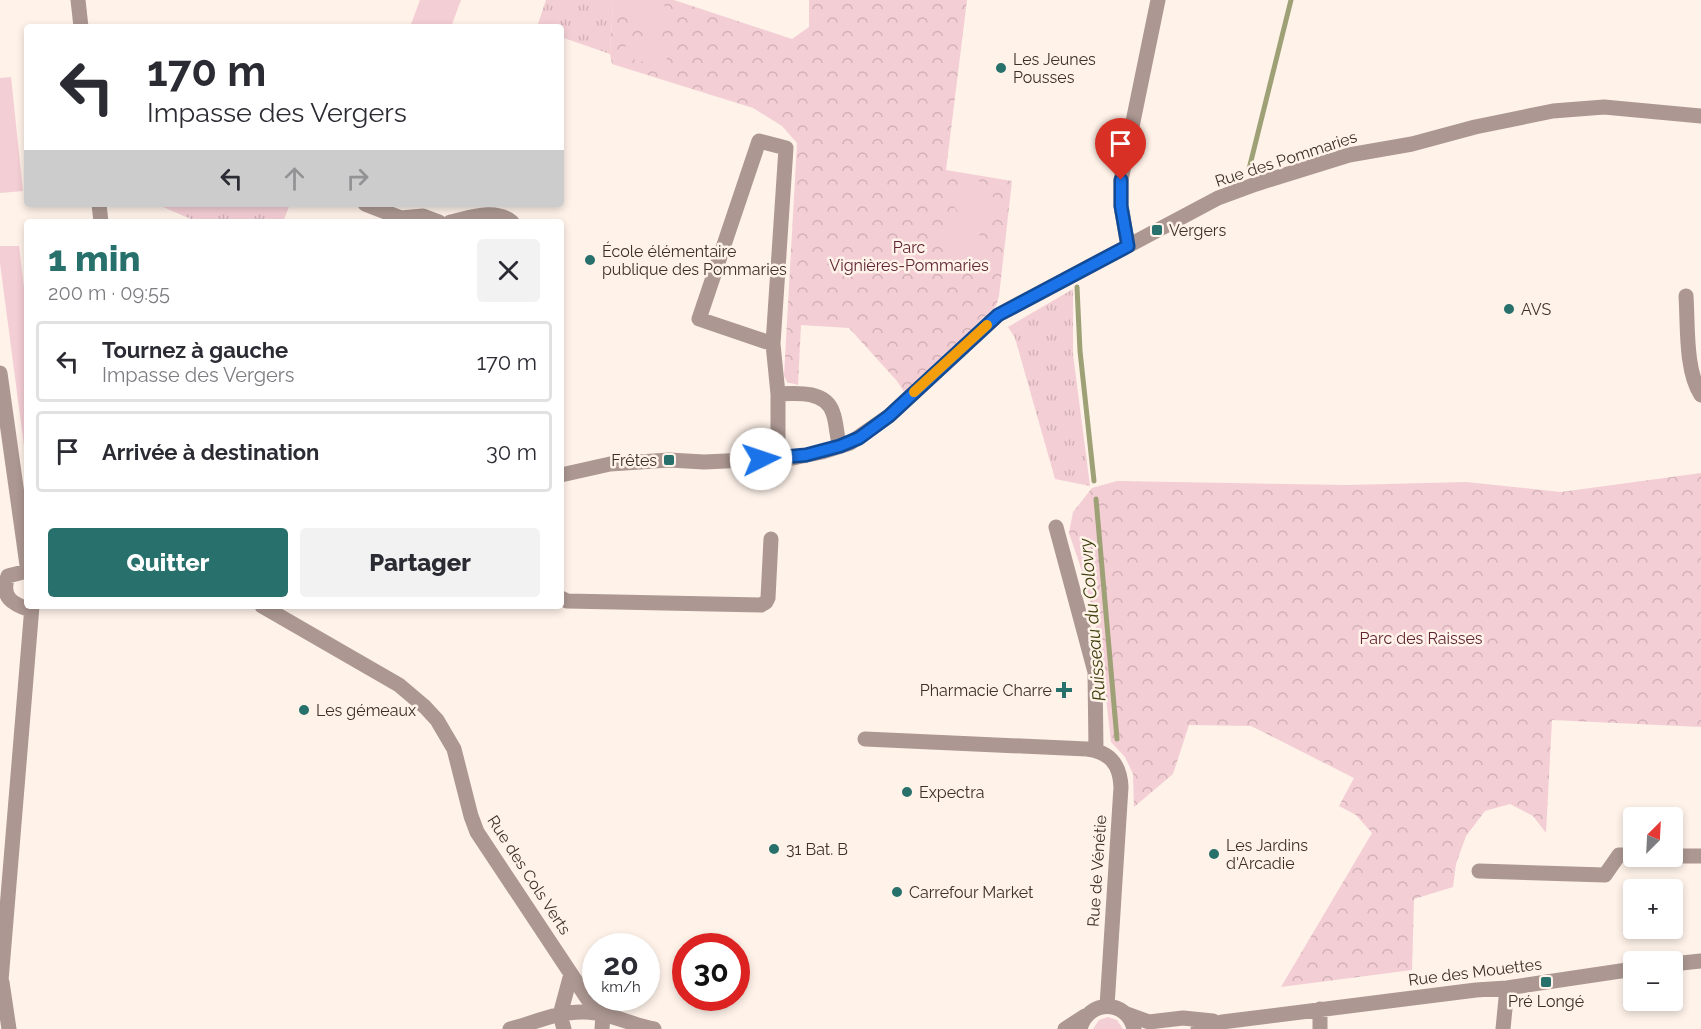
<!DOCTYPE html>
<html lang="fr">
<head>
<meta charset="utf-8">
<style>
	body { margin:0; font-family:Raleway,sans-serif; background:#f2f2f3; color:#2b2b33; height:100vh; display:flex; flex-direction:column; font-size:22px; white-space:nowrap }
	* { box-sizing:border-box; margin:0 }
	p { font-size:20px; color:#7c7c81 }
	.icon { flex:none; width:33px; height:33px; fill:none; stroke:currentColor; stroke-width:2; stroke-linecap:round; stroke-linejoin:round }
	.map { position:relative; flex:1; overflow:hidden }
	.drawer { position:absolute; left:24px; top:219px; width:540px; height:390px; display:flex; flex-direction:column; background:#fff; border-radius:6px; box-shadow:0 3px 9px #0003 }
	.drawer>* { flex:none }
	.banner { position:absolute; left:24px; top:24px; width:540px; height:183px; border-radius:6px; box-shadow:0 3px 9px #0003; background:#fff; color:#2b2b33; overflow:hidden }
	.needle { width:39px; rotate:24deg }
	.buttons { position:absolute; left:1623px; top:807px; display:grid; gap:12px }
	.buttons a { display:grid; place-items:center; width:60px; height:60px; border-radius:6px; background:#fff; box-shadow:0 3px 9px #0003; font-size:30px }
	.speed { position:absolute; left:582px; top:933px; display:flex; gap:12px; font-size:30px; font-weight:700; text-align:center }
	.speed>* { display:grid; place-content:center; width:78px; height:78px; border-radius:50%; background:#fff; box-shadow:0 3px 9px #0003; line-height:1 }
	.speed small { font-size:15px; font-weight:400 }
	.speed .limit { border:9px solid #d22; background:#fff; color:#111 }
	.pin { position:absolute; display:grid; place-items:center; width:51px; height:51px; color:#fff; margin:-62px -26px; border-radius:50% 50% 50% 0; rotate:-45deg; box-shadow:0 0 6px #0007 }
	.pin .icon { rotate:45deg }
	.me { position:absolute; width:66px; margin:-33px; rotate:86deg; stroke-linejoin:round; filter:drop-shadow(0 0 4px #0008) }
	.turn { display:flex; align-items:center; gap:21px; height:126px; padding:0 24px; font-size:27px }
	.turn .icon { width:78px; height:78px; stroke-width:2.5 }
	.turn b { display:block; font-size:42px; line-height:51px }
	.lanes { display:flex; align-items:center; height:57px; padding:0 24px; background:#0003; justify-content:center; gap:30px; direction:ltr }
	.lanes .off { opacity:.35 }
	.round { display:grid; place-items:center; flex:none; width:63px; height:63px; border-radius:6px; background:#f2f2f3 }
	.overview { display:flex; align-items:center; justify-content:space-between; height:102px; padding:0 24px }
	h1 { font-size:36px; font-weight:800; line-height:45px; color:#27706b }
	.primary-button { display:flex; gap:12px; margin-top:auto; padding:12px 24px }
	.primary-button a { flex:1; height:69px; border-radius:6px; background:#27706b; color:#fff; font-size:24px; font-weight:800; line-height:69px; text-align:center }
	.primary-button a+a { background:#f2f2f3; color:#2b2b33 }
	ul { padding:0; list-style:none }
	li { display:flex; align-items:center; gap:18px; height:81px; margin:0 12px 9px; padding:0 12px; border:3px solid #e1e1e2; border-radius:6px }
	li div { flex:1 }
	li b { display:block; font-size:22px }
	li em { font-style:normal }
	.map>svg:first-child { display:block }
	.grass { fill:url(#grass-tufts) }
	.park { fill:url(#park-crowns) }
	.garden { fill:#f4ced5 }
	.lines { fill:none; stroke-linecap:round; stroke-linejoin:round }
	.stream { stroke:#9ea076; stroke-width:5 }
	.minor { stroke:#ac9792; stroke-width:15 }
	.route-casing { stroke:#114b97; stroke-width:15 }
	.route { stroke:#1a73e8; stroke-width:10 }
	.slow { stroke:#f59e0b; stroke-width:10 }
	.poi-dot { fill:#27706b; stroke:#fef2e9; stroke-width:2 }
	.labels { text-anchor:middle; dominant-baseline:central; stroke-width:5; stroke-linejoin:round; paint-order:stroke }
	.poi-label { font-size:16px; fill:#3c3128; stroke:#fef2e9; text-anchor:start }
	.street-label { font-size:16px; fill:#3c3128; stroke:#fef2e9 }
	.park-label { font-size:16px; fill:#602434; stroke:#fef2e9 }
	.water-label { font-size:18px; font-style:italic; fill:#3d3e09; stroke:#fef2e9 }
</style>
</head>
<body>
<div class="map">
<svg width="1701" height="1029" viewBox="0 0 1701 1029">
	<defs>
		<pattern id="grass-tufts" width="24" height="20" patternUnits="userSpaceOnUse" patternTransform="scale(1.5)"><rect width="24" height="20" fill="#f4ced5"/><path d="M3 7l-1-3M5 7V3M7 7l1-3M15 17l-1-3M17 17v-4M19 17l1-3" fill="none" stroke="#d2b1b7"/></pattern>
		<pattern id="park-crowns" width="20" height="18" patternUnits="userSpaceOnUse" patternTransform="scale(1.5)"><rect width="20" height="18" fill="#f4ced5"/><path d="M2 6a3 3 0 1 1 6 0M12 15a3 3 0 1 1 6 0" fill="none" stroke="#d2b1b7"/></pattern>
	</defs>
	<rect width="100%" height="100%" fill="#fef2e9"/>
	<path class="grass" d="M546,0H613L610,54L561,37V27H537Z
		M156,204H290L283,222H198Z
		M1073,289V354L1090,486L1055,479L1015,338L1008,327Z"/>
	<path class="park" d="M613,0H674L792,39L809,27V0H967L946,170L1012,181L999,296L996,306L904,392L897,381L849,328L801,325L798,385L787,382L784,376L797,143L782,126L753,108L612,64L610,54Z
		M1701,473V727L1552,720L1546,833L1533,816L1510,804L1485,811L1466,836L1456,864L1453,887L1414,899L1412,970L1281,987L1372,833L1356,815L1339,806L1354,778L1251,726L1189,725L1173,774L1134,807L1133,774L1125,757L1111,742L1100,645L1084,577L1069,533L1073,512L1092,488L1117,481L1347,485L1466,482L1561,492Z"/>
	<path class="garden" d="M420,0H461L451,27H410Z
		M629,0H646L671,8L669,30L628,18Z
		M626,34L668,45L666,68L625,57Z
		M11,77L23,191L0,193V78Z
		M976,178L1006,211L979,235L988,244L963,265L940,238L963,217L949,201Z
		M0,246H19L27,313V469L0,263Z
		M1108,1017L1117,1020L1123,1029H1093L1099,1020Z"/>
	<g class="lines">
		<path class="stream" d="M1249,169L1291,0
			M1077,287L1080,351L1094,481
			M1096,499L1117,739"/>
		<path class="minor" d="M78,0L81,27
			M99,204L101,222
			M365,204L401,218L399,222
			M401,218L423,216L439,222
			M450,222C469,218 495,208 512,222
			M1128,246L1121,206V180L1158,0
			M1686,296C1688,325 1685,370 1701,395
			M773,344L699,319L759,141L786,148L773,344L778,394
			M0,373L27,565
			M778,459V394C796,393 826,390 833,413C837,424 836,435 840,446
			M561,475L610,464L669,460L704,462L793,458L822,452L850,443L889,416L998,315L1218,198L1256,184L1349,155L1412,144L1475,127L1553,111L1604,107L1701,116
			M1056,527L1095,672L1096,750
			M27,571L8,576C0,598 13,604 30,610
			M561,598L567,601L761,605L766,602L768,598L771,539
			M262,606L399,685L425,707L437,720L454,749L471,816L477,832L587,998L603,1015L602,1029
			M865,739L1087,749C1110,752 1120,764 1121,787L1107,1006
			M1672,856H1701
			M1479,871L1605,875L1619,855H1634
			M1672,964L1701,961
			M2,982L9,1029
			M0,993L32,606
			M1320,1009V1029
			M1127,1014L1149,1022L1183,1018L1213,1021
			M510,1029C534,1023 559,1011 584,1012C608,1012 631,1025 654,1029
			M564,1029L560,1015L571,974
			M1065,1029L1085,1016
			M1080,1029C1088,999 1127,999 1134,1029
			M1198,1029L1222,1022L1476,990L1507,988L1634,969
			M1503,1029L1507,988"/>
	</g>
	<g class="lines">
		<g class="route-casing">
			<path id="route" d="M761,459L806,455L840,446L859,438L889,416L998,315L1128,246L1121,206V180"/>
		</g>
		<use href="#route" class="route"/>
		<path class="slow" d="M914,392L987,325"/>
	</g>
	<g class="poi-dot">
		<circle cx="1001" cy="68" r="6"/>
		<rect x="1151" y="224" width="12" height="12" rx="3"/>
		<circle cx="590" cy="260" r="6"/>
		<circle cx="1509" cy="309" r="6"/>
		<rect x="663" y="454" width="12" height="12" rx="3"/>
		<path d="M1061 681h6v6h6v6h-6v6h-6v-6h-6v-6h6z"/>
		<circle cx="304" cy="710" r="6"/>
		<circle cx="907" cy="792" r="6"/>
		<circle cx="774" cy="849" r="6"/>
		<circle cx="1214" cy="854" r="6"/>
		<circle cx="897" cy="892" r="6"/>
		<rect x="1540" y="976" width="12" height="12" rx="3"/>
	</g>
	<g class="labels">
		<g class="poi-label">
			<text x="1013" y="59">Les Jeunes<tspan x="1013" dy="18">Pousses</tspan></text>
			<text x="1169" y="230">Vergers</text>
			<text x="602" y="251">École élémentaire<tspan x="602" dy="18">publique des Pommaries</tspan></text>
			<text x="1521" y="309">AVS</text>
			<text x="657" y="460" text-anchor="end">Frêtes</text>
			<text x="1052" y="690" text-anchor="end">Pharmacie Charre</text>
			<text x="316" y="710">Les gémeaux</text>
			<text x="919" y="792">Expectra</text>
			<text x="1226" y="845">Les Jardins<tspan x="1226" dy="18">d'Arcadie</tspan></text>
			<text x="786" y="849">31 Bat. B</text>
			<text x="909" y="892">Carrefour Market</text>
			<text x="1546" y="1001" text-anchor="middle">Pré Longé</text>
		</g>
		<g class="street-label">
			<text transform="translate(1286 159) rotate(-18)">Rue des Pommaries</text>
			<text transform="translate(1097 871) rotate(-86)">Rue de Vénétie</text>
			<text transform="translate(529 875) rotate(57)">Rue des Cols Verts</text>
			<text transform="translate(1475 972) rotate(-7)">Rue des Mouettes</text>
		</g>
		<g class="park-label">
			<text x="909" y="247">Parc<tspan x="909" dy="18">Vignières-Pommaries</tspan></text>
			<text x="1421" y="638">Parc des Raisses</text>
		</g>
		<g class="water-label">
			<text transform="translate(1092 620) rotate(-95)">Ruisseau du Colovry</text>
		</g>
	</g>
</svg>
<div class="buttons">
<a><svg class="needle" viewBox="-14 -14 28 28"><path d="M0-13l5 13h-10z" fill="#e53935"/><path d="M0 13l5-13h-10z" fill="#7c7c81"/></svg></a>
<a>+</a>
<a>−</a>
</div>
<div class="speed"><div>20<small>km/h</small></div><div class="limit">30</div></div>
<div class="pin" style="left:1121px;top:180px;background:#d93025"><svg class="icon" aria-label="arrive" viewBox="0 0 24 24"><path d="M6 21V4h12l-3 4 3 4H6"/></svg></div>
<svg class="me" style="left:761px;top:459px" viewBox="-20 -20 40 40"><circle r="19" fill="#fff"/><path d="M0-13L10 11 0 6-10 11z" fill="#1a73e8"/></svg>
<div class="banner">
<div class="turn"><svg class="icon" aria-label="left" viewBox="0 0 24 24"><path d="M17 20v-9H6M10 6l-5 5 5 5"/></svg><div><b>170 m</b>Impasse des Vergers</div></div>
<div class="lanes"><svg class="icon" aria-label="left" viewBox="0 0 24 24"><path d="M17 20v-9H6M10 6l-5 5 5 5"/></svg><svg class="icon off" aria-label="ahead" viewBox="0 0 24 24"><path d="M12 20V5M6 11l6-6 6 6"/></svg><svg class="icon off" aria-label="right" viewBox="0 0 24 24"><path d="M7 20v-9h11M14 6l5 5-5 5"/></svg></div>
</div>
<section class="drawer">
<div class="overview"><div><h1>1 min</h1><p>200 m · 09:55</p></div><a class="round"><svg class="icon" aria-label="close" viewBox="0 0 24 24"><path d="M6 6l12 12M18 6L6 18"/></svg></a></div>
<ul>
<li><svg class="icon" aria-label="left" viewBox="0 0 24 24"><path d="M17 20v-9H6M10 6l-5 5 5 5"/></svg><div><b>Tournez à gauche</b><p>Impasse des Vergers</p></div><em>170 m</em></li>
<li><svg class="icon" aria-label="arrive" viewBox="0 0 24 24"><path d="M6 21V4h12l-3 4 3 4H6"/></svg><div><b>Arrivée à destination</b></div><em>30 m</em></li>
</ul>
<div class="primary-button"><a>Quitter</a><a>Partager</a></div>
</section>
</div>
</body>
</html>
